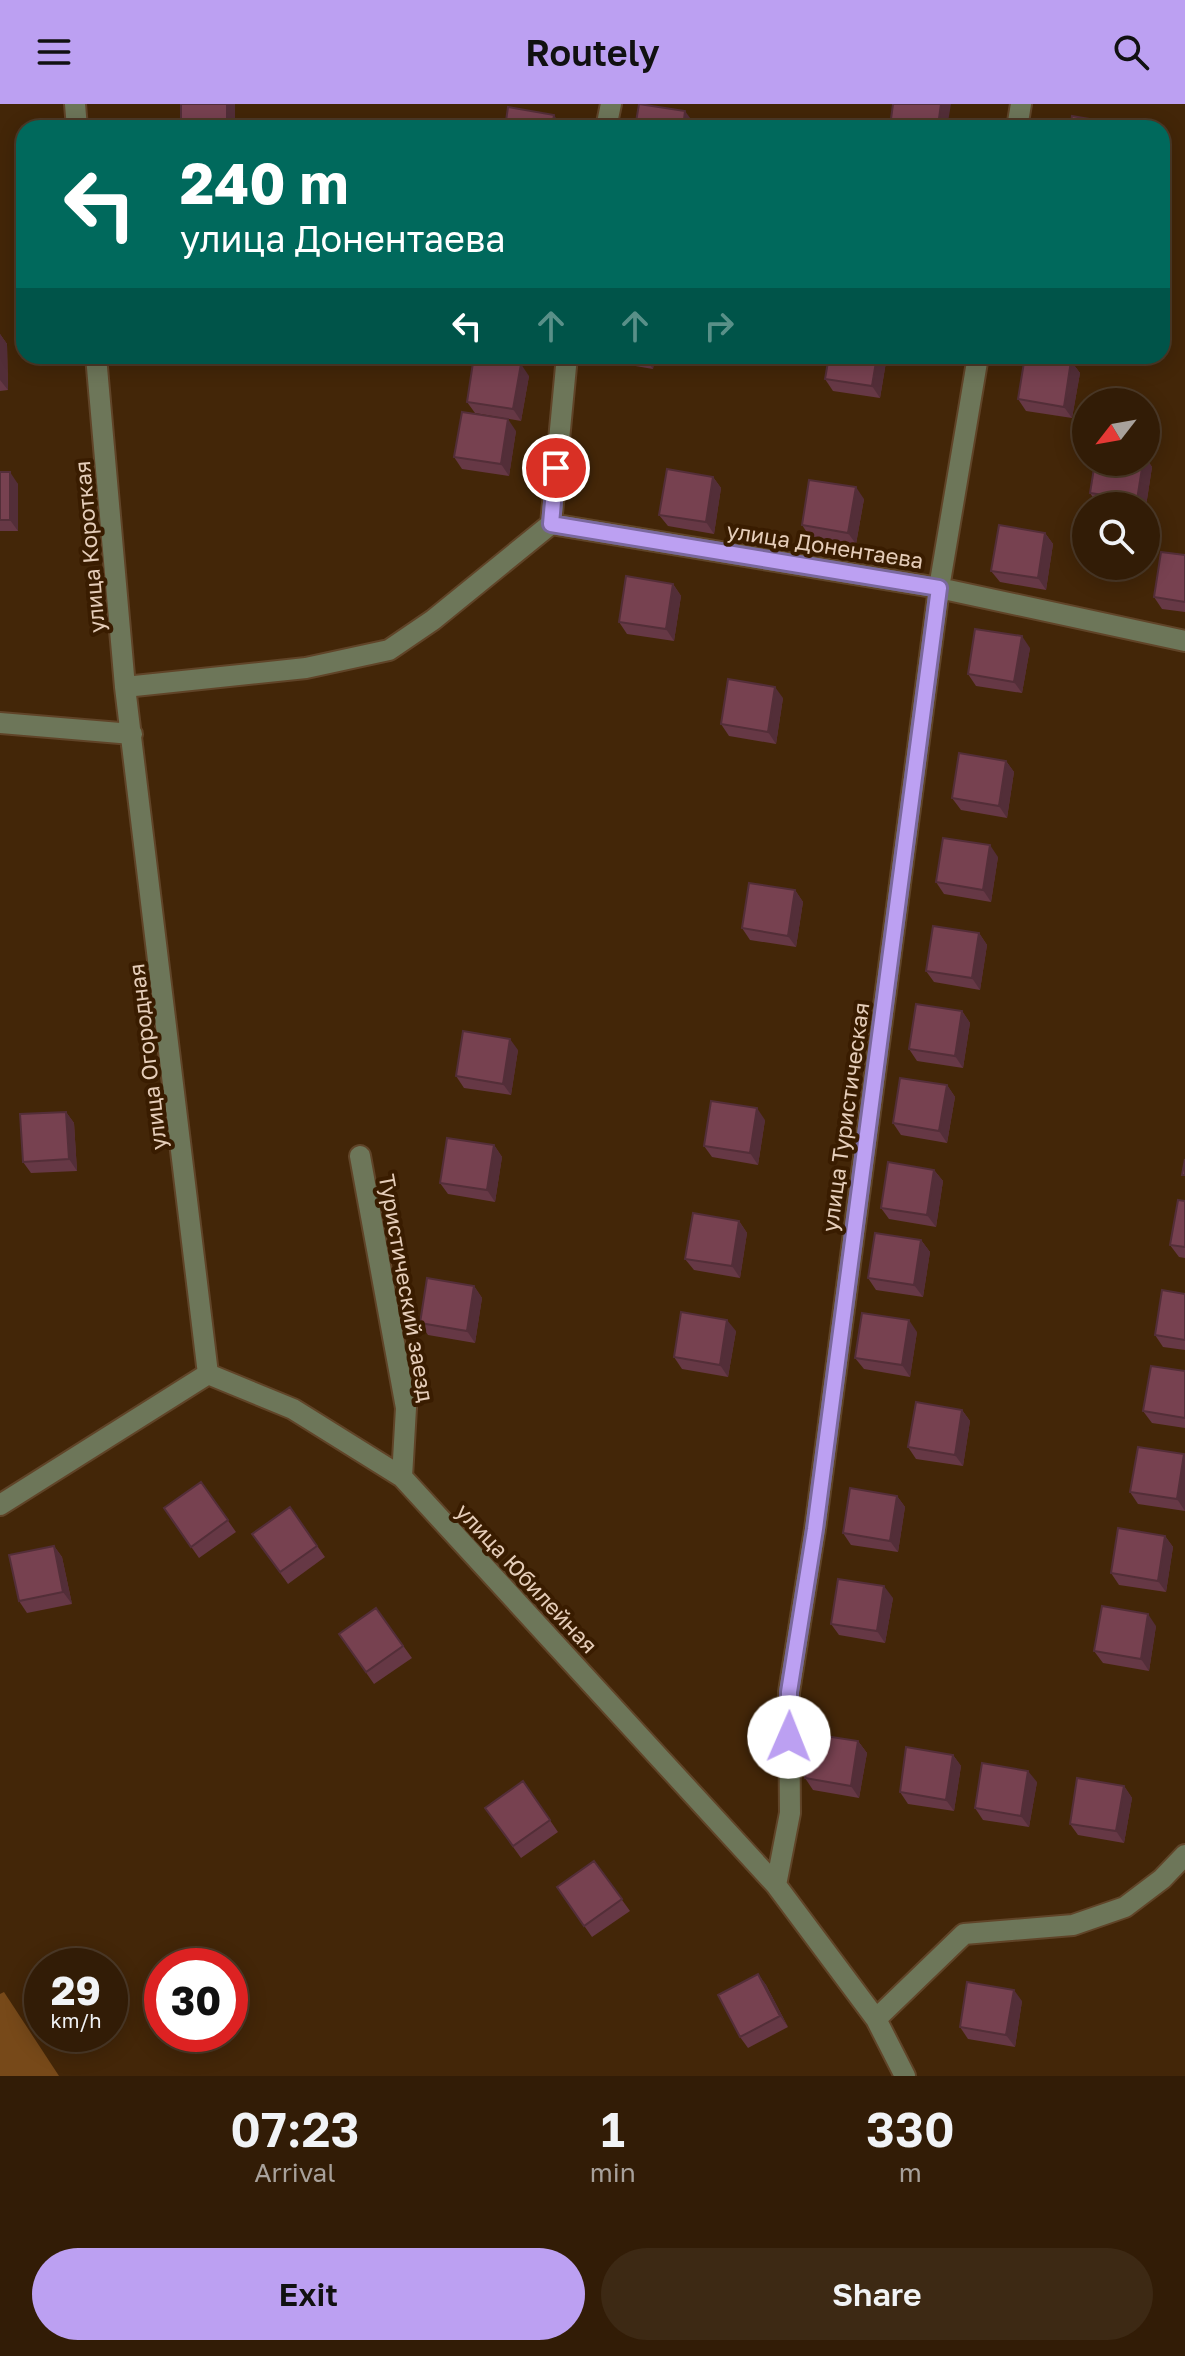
<!DOCTYPE html>
<html lang="en">
<head>
<meta charset="utf-8">
<style>
	body { margin:0; font-family:"Golos Text",sans-serif; background:#3d2914; color:#f1f3f6; height:100vh; display:flex; flex-direction:column; font-size:30px; white-space:nowrap }
	* { box-sizing:border-box; margin:0 }
	p { font-size:26px; color:#a8a19b }
	.icon { flex:none; width:44px; height:44px; fill:none; stroke:currentColor; stroke-width:2; stroke-linecap:round; stroke-linejoin:round }
	.map { position:relative; height:1972px; overflow:hidden }
	.side { display:flex; flex-direction:column; background:#321c06; flex:1 }
	.side>* { flex:none }
	.top-card { position:absolute; left:16px; top:16px; width:1154px; height:244px; border-radius:24px; box-shadow:0 4px 20px #0003,0 0 0 2px #4d3a28; background:#00695c; color:#fff; overflow:hidden }
	.needle { width:52px; rotate:239deg }
	.buttons { position:absolute; left:1072px; top:284px; display:grid; gap:16px }
	.buttons a { display:grid; place-items:center; width:88px; height:88px; border-radius:50%; background:#321c06; box-shadow:0 4px 20px #0003,0 0 0 2px #4d3a28; font-size:40px }
	.speed { position:absolute; left:24px; top:1844px; display:flex; gap:16px; font-size:40px; font-weight:700; text-align:center }
	.speed>* { display:grid; place-content:center; width:104px; height:104px; border-radius:50%; background:#321c06; box-shadow:0 4px 20px #0003,0 0 0 2px #4d3a28; line-height:1 }
	.speed small { font-size:20px; font-weight:400 }
	.speed .limit { border:12px solid #d22; background:#fff; color:#111 }
	.pin { position:absolute; display:grid; place-items:center; width:68px; height:68px; color:#fff; margin:-34px; border:4px solid #fff; border-radius:50%; box-shadow:0 2px 8px #0007 }
	.me { position:absolute; width:88px; margin:-44px; rotate:1deg; stroke-linejoin:round; filter:drop-shadow(0 0 6px #0008) }
	.turn { display:flex; align-items:center; gap:28px; height:168px; padding:0 32px; font-size:36px }
	.turn .icon { width:104px; height:104px; stroke-width:2.5 }
	.turn b { display:block; font-size:56px; line-height:68px }
	.lanes { display:flex; align-items:center; height:76px; padding:0 32px; background:#0003; justify-content:center; gap:40px; direction:ltr }
	.lanes .off { opacity:.35 }
	.eta { display:flex; justify-content:space-evenly; align-items:center; height:136px; text-align:center }
	.eta b { font-size:48px; font-weight:600; line-height:56px }
	.action { display:flex; gap:16px; margin-top:auto; padding:16px 32px }
	.action a { flex:1; height:92px; border-radius:48px; background:#bca0f2; color:#111; font-size:32px; font-weight:600; line-height:92px; text-align:center }
	.action a+a { background:#3d2914; color:#f1f3f6 }
	header { display:flex; justify-content:space-between; align-items:center; height:104px; padding:0 32px; background:#bca0f2; color:#111; font-size:36px; font-weight:600 }
	.map>svg:first-child { display:block }
	.green { fill:#774919 }
	.lines { fill:none; stroke-linecap:round; stroke-linejoin:round }
	.minor-casing { stroke:#604428; stroke-width:24 }
	.minor { stroke:#6d7659; stroke-width:20 }
	.wall { fill:#663845 }
	.shaded-wall { fill:#532e38 }
	.building { fill:#774150; stroke:#532e38; stroke-width:2 }
	.route-casing { stroke:#7a689d; stroke-width:20 }
	.route { stroke:#bca0f2; stroke-width:14 }
	.labels { text-anchor:middle; dominant-baseline:central; stroke-width:8; stroke-linejoin:round; paint-order:stroke }
	.street-label { font-size:22px; fill:#e5cdb9; stroke:#391c00 }
</style>
</head>
<body>
<header><svg class="icon" aria-label="menu" viewBox="0 0 24 24"><path d="M4 6h16M4 12h16M4 18h16"/></svg>Routely<svg class="icon" aria-label="search" viewBox="0 0 24 24"><circle cx="10" cy="10" r="6"/><path d="M15 15l6 6"/></svg></header>
<div class="map">
<svg width="1185" height="1972" viewBox="0 0 1185 1972">
	<rect width="100%" height="100%" fill="#432608"/>
	<path class="green" d="M4,1888L59,1972H0V1890Z"/>
	<g class="lines">
		<g class="minor-casing">
			<path id="minor" d="M75,0L77,24
				M606,24L611,0
				M1017,24L1021,0
				M96,252L125,583L208,1270
				M551,420L939,484L1185,537
				M125,583L306,564L389,546L433,516L551,420L567,252
				M0,619L132,630
				M360,1052L406,1304L402,1373
				M0,1401L208,1270L293,1305L402,1373L776,1781L876,1915L905,1972
				M776,1781L790,1709L789,1588L815,1425L939,484L978,252
				M876,1915L964,1830L1073,1821L1125,1803L1162,1775L1185,1751"/>
		</g>
		<use href="#minor" class="minor"/>
	</g>
	<path class="wall" d="M891,15L947,24H897Z
		M0,230L7,240L8,286L0,287Z
		M602,252H655L653,265L606,257Z
		M887,252L880,294L833,287L825,275Z
		M1071,257L1080,269L1072,314L1026,307L1018,295Z
		M529,272L521,317L475,309L467,298Z
		M516,327L509,372L462,365L454,353Z
		M1146,354L1152,363L1146,402H1107L1098,401L1090,389L1146,358Z
		M0,368L18,380V427H0Z
		M713,373L721,384L714,430L668,422L659,411Z
		M864,395L856,440L810,433L802,421Z
		M1045,429L1053,440L1046,486L1000,478L991,467Z
		M1185,451V508L1162,505L1154,493Z
		M673,480L681,492L674,537L627,530L619,518Z
		M1030,544L1022,589L976,582L968,570Z
		M783,594L776,640L729,632L721,620Z
		M1006,657L1014,668L1007,714L961,706L952,694Z
		M998,753L991,798L944,790L936,778Z
		M795,786L803,798L796,843L750,836L742,824Z
		M979,829L987,841L980,886L934,878L926,867Z
		M962,907L970,919L963,964L917,957L909,945Z
		M518,946L511,991L464,984L456,972Z
		M947,981L955,993L947,1039L901,1031L893,1019Z
		M66,1008L74,1019L77,1067L31,1069L23,1058Z
		M765,1016L758,1061L712,1053L704,1042Z
		M494,1041L502,1053L495,1098L448,1090L440,1079Z
		M934,1066L943,1077L936,1123L889,1115L881,1104Z
		M1185,1097V1154L1179,1153L1170,1141Z
		M739,1117L747,1129L740,1174L694,1166L685,1155Z
		M921,1136L930,1148L923,1193L876,1186L868,1174Z
		M474,1182L482,1194L475,1239L428,1231L420,1219Z
		M1185,1190V1246L1163,1243L1155,1231Z
		M736,1227L728,1273L682,1265L674,1253Z
		M917,1228L910,1273L864,1265L855,1254Z
		M1185,1267V1324L1152,1319L1143,1307Z
		M962,1306L970,1317L963,1362L916,1355L908,1343Z
		M1184,1350L1185,1352V1407L1138,1400L1130,1388Z
		M201,1378L236,1428L199,1454L164,1404Z
		M897,1392L905,1403L898,1448L851,1441L843,1429Z
		M290,1403L325,1453L288,1480L252,1430Z
		M1165,1432L1173,1443L1166,1488L1119,1481L1111,1469Z
		M54,1442L62,1453L72,1500L27,1509L19,1497Z
		M893,1494L885,1539L839,1531L831,1520Z
		M376,1504L412,1554L374,1580L339,1530Z
		M1156,1522L1149,1567L1103,1559L1094,1547Z
		M858,1637L867,1649L859,1694L813,1686L805,1674Z
		M953,1651L961,1662L954,1707L908,1700L900,1688Z
		M523,1677L558,1728L521,1754L485,1704Z
		M1037,1678L1029,1723L983,1716L975,1704Z
		M1124,1682L1132,1694L1124,1739L1078,1731L1070,1720Z
		M594,1757L630,1807L592,1833L557,1783Z
		M758,1870L766,1881L788,1923L748,1944L740,1933Z
		M1022,1897L1015,1943L968,1935L960,1923Z"/>
	<path class="shaded-wall" d="M227,0H235V24H227Z
		M941,0H951L947,24H939L938,22Z
		M685,7L693,18V24H683Z
		M554,11L562,23V24H552Z
		M0,230L7,240L8,286L0,276Z
		M644,252H655L653,265L644,253Z
		M877,252H887L880,294L872,282Z
		M1071,257L1080,269L1072,314L1064,303Z
		M521,260L529,272L521,317L513,305Z
		M508,315L516,327L509,372L501,360Z
		M1146,354L1152,363L1146,402H1141L1137,396L1143,358H1146Z
		M10,368L18,380V427L10,416Z
		M713,373L721,384L714,430L706,418Z
		M856,383L864,395L856,440L848,429Z
		M1045,429L1053,440L1046,486L1038,474Z
		M673,480L681,492L674,537L666,525Z
		M1022,532L1030,544L1022,589L1014,578Z
		M775,583L783,594L776,640L768,628Z
		M1006,657L1014,668L1007,714L999,702Z
		M990,741L998,753L991,798L983,786Z
		M795,786L803,798L796,843L788,832Z
		M979,829L987,841L980,886L972,874Z
		M962,907L970,919L963,964L955,952Z
		M510,935L518,946L511,991L503,980Z
		M947,981L955,993L947,1039L939,1027Z
		M757,1004L765,1016L758,1061L750,1049Z
		M66,1008L74,1019L77,1067L69,1055Z
		M494,1041L502,1053L495,1098L487,1086Z
		M934,1066L943,1077L936,1123L927,1111Z
		M739,1117L747,1129L740,1174L732,1162Z
		M921,1136L930,1148L923,1193L914,1181Z
		M474,1182L482,1194L475,1239L467,1227Z
		M727,1216L736,1227L728,1273L720,1261Z
		M909,1216L917,1228L910,1273L902,1261Z
		M962,1306L970,1317L963,1362L955,1351Z
		M1184,1350L1185,1352V1407L1177,1395Z
		M897,1392L905,1403L898,1448L890,1437Z
		M1165,1432L1173,1443L1166,1488L1158,1477Z
		M54,1442L62,1453L72,1500L63,1488Z
		M884,1482L893,1494L885,1539L877,1527Z
		M1148,1510L1156,1522L1149,1567L1141,1555Z
		M858,1637L867,1649L859,1694L851,1682Z
		M953,1651L961,1662L954,1707L946,1696Z
		M1028,1667L1037,1678L1029,1723L1021,1712Z
		M1124,1682L1132,1694L1124,1739L1116,1727Z
		M758,1870L766,1881L788,1923L780,1912Z
		M1014,1886L1022,1897L1015,1943L1006,1931Z"/>
	<path class="building" d="M181,0H227V24H181Z
		M639,0L685,7L683,24H635Z
		M893,0H941L938,22L891,15Z
		M508,3L554,11L552,24H505Z
		M1072,12L1119,20L1118,24H1070Z
		M474,252L521,260L513,305L467,298Z
		M829,252H877L872,282L825,275Z
		M1025,252H1038L1071,257L1064,303L1018,295Z
		M462,308L508,315L501,360L454,353Z
		M1095,358H1143L1137,396L1090,389Z
		M667,365L713,373L706,418L659,411Z
		M0,368H10V416H0Z
		M809,376L856,383L848,429L802,421Z
		M999,421L1045,429L1038,474L991,467Z
		M1161,448L1185,451V498L1154,493Z
		M626,472L673,480L666,525L619,518Z
		M975,525L1022,532L1014,578L968,570Z
		M728,575L775,583L768,628L721,620Z
		M959,649L1006,657L999,702L952,694Z
		M943,734L990,741L983,786L936,778Z
		M749,779L795,786L788,832L742,824Z
		M933,822L979,829L972,874L926,867Z
		M916,900L962,907L955,952L909,945Z
		M463,927L510,935L503,980L456,972Z
		M900,974L947,981L939,1027L893,1019Z
		M711,997L757,1004L750,1049L704,1042Z
		M66,1008L69,1055L23,1058L20,1010Z
		M447,1034L494,1041L487,1086L440,1079Z
		M1185,1055V1071H1182Z
		M888,1058L934,1066L927,1111L881,1104Z
		M1178,1096L1185,1097V1143L1170,1141Z
		M693,1109L739,1117L732,1162L685,1155Z
		M875,1129L921,1136L914,1181L868,1174Z
		M427,1174L474,1182L467,1227L420,1219Z
		M1162,1186L1185,1190V1236L1155,1231Z
		M681,1208L727,1216L720,1261L674,1253Z
		M862,1209L909,1216L902,1261L855,1254Z
		M1151,1262L1185,1267V1314L1143,1307Z
		M916,1298L962,1306L955,1351L908,1343Z
		M1138,1343L1184,1350L1177,1395L1130,1388Z
		M201,1378L228,1416L191,1443L164,1404Z
		M850,1384L897,1392L890,1437L843,1429Z
		M290,1403L317,1442L280,1468L252,1430Z
		M1118,1424L1165,1432L1158,1477L1111,1469Z
		M54,1442L63,1488L19,1497L9,1451Z
		M838,1475L884,1482L877,1527L831,1520Z
		M1102,1502L1148,1510L1141,1555L1094,1547Z
		M376,1504L403,1542L366,1568L339,1530Z
		M812,1630L858,1637L851,1682L805,1674Z
		M906,1643L953,1651L946,1696L900,1688Z
		M982,1659L1028,1667L1021,1712L975,1704Z
		M1077,1674L1124,1682L1116,1727L1070,1720Z
		M523,1677L550,1716L513,1742L485,1704Z
		M594,1757L622,1795L584,1822L557,1783Z
		M758,1870L780,1912L740,1933L718,1891Z
		M967,1878L1014,1886L1006,1931L960,1923Z"/>
	<g class="lines">
		<g class="route-casing">
			<path id="route" d="M556,364L551,420L939,484L815,1425L789,1588V1633"/>
		</g>
		<use href="#route" class="route"/>
	</g>
	<g class="labels">
		<g class="street-label">
			<text transform="translate(825 441) rotate(9)">улица Донентаева</text>
			<text transform="translate(89 443) rotate(-95)">улица Короткая</text>
			<text transform="translate(147 953) rotate(-97)">улица Огородная</text>
			<text transform="translate(845 1013) rotate(-82)">улица Туристическая</text>
			<text transform="translate(407 1184) rotate(80)">Туристический заезд</text>
			<text transform="translate(527 1474) rotate(47)">улица Юбилейная</text>
		</g>
	</g>
</svg>
<div class="buttons">
<a><svg class="needle" viewBox="-14 -14 28 28"><path d="M0-13l5 13h-10z" fill="#e53935"/><path d="M0 13l5-13h-10z" fill="#a8a19b"/></svg></a>
<a><svg class="icon" aria-label="search" viewBox="0 0 24 24"><circle cx="10" cy="10" r="6"/><path d="M15 15l6 6"/></svg></a>
</div>
<div class="speed"><div>29<small>km/h</small></div><div class="limit">30</div></div>
<div class="pin" style="left:556px;top:364px;background:#d93025"><svg class="icon" aria-label="arrive" viewBox="0 0 24 24"><path d="M6 21V4h12l-3 4 3 4H6"/></svg></div>
<svg class="me" style="left:789px;top:1633px" viewBox="-20 -20 40 40"><circle r="19" fill="#fff"/><path d="M0-13L10 11 0 6-10 11z" fill="#bca0f2"/></svg>
<div class="top-card">
<div class="turn"><svg class="icon" aria-label="left" viewBox="0 0 24 24"><path d="M17 20v-9H6M10 6l-5 5 5 5"/></svg><div><b>240 m</b>улица Донентаева</div></div>
<div class="lanes"><svg class="icon" aria-label="left" viewBox="0 0 24 24"><path d="M17 20v-9H6M10 6l-5 5 5 5"/></svg><svg class="icon off" aria-label="ahead" viewBox="0 0 24 24"><path d="M12 20V5M6 11l6-6 6 6"/></svg><svg class="icon off" aria-label="ahead" viewBox="0 0 24 24"><path d="M12 20V5M6 11l6-6 6 6"/></svg><svg class="icon off" aria-label="right" viewBox="0 0 24 24"><path d="M7 20v-9h11M14 6l5 5-5 5"/></svg></div>
</div>
</div>
<section class="side">
<div class="eta">
<div><b>07:23</b><p>Arrival</p></div>
<div><b>1</b><p>min</p></div>
<div><b>330</b><p>m</p></div>
</div>
<div class="action"><a>Exit</a><a>Share</a></div>
</section>
</body>
</html>
